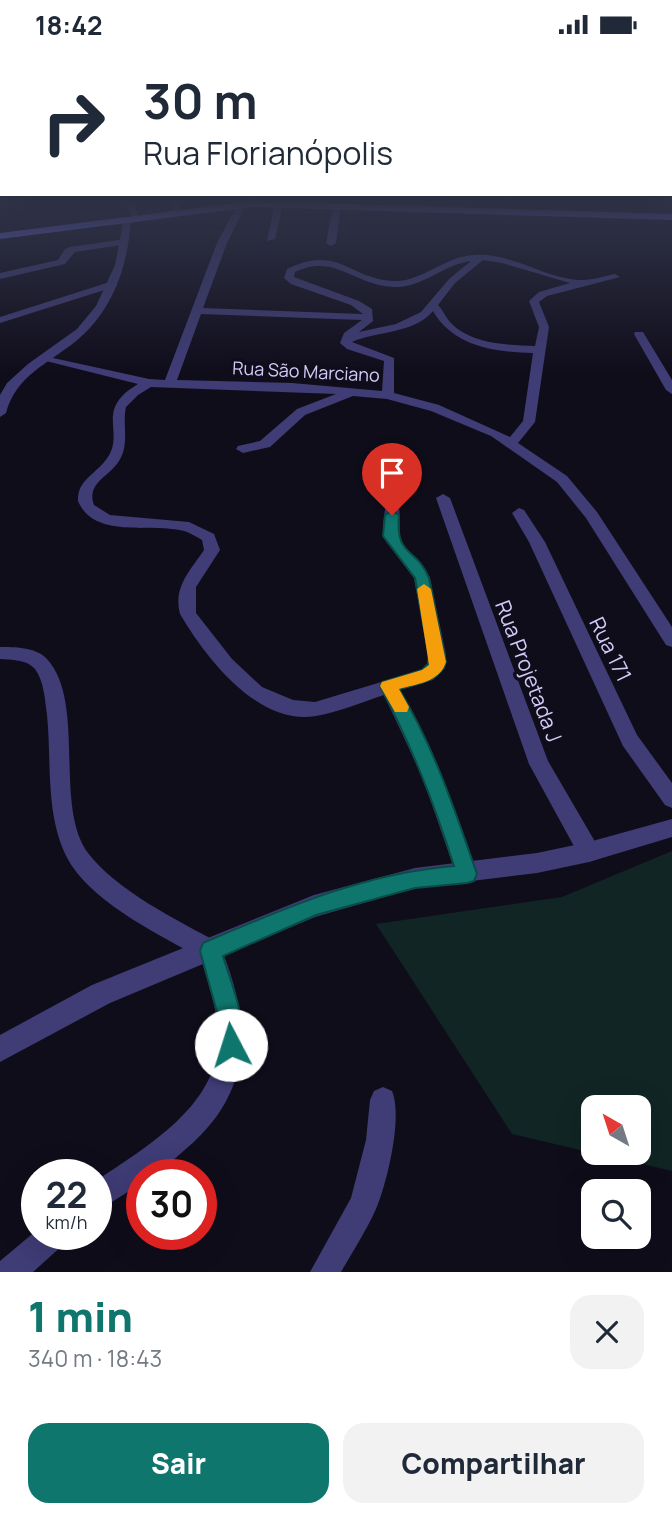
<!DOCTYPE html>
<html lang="pt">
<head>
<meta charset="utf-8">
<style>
	body { margin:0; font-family:Manrope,sans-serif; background:#f2f2f3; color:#1f2937; height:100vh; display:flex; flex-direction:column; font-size:26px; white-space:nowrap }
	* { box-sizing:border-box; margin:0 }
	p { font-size:23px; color:#747a83 }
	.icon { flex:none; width:38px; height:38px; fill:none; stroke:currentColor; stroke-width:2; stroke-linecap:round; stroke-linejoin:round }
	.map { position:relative; height:1223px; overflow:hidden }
	.drawer { display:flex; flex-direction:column; background:#fff; flex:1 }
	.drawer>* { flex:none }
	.guide { position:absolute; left:0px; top:0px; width:672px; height:147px; box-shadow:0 7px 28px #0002; background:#fff; color:#1f2937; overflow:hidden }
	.needle { width:46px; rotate:321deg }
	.buttons { position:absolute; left:581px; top:1046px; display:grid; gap:14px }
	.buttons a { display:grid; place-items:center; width:70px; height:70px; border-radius:14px; background:#fff; box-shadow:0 7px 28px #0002; font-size:35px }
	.speed { position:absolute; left:21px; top:1110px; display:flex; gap:14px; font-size:35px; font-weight:700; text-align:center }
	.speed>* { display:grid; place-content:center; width:91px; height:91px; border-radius:50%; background:#fff; box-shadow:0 7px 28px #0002; line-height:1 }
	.speed small { font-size:18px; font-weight:400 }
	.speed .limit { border:10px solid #d22; background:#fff; color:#111 }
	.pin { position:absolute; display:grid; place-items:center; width:60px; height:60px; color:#fff; margin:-72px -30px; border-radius:50% 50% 50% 0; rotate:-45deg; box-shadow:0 0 7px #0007 }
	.pin .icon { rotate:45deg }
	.me { position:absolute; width:77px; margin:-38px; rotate:355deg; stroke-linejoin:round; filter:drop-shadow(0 0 5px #0008) }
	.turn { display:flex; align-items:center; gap:24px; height:147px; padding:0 28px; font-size:32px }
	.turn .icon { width:91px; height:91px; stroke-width:2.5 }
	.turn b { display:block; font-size:49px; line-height:60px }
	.round { display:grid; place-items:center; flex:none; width:74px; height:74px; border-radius:21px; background:#f2f2f3 }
	.headline { display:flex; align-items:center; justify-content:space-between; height:119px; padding:0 28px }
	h1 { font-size:42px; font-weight:800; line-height:52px; color:#0f766e }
	.button { display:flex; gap:14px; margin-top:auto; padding:14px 28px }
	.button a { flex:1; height:80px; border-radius:21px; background:#0f766e; color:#fff; font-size:28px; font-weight:800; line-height:80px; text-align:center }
	.button a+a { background:#f2f2f3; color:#1f2937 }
	.status { display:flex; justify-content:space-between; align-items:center; height:49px; padding:0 35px; background:#fff; direction:ltr }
	.status svg { height:19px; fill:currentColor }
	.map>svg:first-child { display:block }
	.green { fill:#102524 }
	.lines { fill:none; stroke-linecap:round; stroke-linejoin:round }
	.minor { fill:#3f3c76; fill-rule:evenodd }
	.tertiary { fill:#3f3c76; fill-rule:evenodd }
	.secondary { fill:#726bf2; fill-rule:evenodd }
	.route { fill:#0f766e; stroke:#0a4d48; stroke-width:2 }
	.slow { fill:#f59e0b }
	.labels { text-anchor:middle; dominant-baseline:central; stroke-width:7; stroke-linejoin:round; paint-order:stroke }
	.far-street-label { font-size:18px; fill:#d2cbfa; stroke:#100d1b }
	.street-label { font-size:21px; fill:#d2cbfa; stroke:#100d1b }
</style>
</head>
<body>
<div class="status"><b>18:42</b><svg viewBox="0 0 49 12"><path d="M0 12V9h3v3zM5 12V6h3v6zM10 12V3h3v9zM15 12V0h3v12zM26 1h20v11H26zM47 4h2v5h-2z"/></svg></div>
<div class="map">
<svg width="672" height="1223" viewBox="0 0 672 1223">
	<rect width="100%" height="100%" fill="#100d1b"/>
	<path class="green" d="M672,802V1122L596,1104H639V1059H593V1104L512,1085L376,875L562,848Z"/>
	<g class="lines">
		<path class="minor" d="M125,152H133L139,170H133Z
			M176,152H184L174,167L170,164Z
			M242,152L246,155L227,194L203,259L363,265L351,256L291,235L284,229L287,220C339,195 348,230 394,232C422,233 445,207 474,206C513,203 546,231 583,231C593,231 605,227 615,225L620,228L547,247L539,253L549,278L535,373L518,394L567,427L597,463L672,578V598L666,596L586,469L557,433L491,387L431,362L387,350L353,347L305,366L270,398L243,404L236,400L238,397L260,392L297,360L336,345L151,338L138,346L126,358C122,376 130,395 119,412C109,428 86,434 94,456L110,466L189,473L214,485L220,501L196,538V564L232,610L262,638L293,651L315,653L421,621L427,616L428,606L414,529L385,491L383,476L387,445L389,442H399L400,491L430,529L446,606L445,619L433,631L400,641L433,705L478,825L475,832L467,835L459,832L456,825L423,729L384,646C362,653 339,663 316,667C258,677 206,609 180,565C173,538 190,522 204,501L202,491C197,488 192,485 187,483C154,472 95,492 78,452C77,432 94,426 105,412C128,384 92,362 138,335L38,310L44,307L149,330L165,331L217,194L238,155ZM483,211L502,214L570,234L539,243L529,252L539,278L535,297C507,296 471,295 451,274C446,269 443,261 438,256L455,234ZM471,212L449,230L421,263L396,275L359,283L373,272L372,260L359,252L294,228L295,223C335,204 355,237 394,238C423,239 444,215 471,212ZM433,262C454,298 495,303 533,304L523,372L510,388L439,356L394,344V309L352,293C376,282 414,285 433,262ZM201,265L362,271L344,284L340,294L347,300L384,312L382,342L292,334L177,331Z
			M279,152L283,155L275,190L267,192L275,155Z
			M337,154L341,157L336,194L331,197L326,194L333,157Z
			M125,190L128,191V195L75,203L65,215L0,230V224L58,211L65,200L70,198Z
			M113,232L117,233V237L0,274V268Z
			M635,283H643L672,331V345L666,341L634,285Z
			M443,445L450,449L548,712L597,796L600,803L597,810L589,813L581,810L529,715L436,449Z
			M519,459L524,461L545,493L637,686L672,734V759L665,756L623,697L529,493L512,464Z
			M0,598C14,598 35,598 46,609C87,651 53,757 88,804C117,842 177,871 219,894C251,971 256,1040 187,1099C173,1111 160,1125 142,1125V1134L96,1163V1132C147,1097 222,1055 218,984C217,958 208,934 201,909C161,887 98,856 72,817C44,774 52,714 47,666C45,651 44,632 35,620C26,610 12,611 0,610Z
			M383,1038L392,1042C403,1068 387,1134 376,1160C366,1182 353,1202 341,1223H310L351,1149L366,1091L370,1051L374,1042Z
			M37,1181V1185H69L64,1195L33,1223H0V1212Z"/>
		<path class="tertiary" d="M124,168L131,170C128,217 113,262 75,293C47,315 16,327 6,364L0,368V346L7,334L28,315L77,280L96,257L115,216Z
			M672,770V788L589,813L537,824L415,839L315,868L110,954L0,1013V986L92,936L314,846L415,819L537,804L589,793Z"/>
		<path class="secondary" d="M253,152L672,165V171L253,158L0,190V184Z"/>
	</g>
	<linearGradient id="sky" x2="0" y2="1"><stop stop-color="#09070f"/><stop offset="0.47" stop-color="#31354a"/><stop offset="1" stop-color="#31354a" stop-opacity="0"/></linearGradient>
	<rect width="672" height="323" fill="url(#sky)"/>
	<path class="route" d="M392,462L399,466C395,509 416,497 429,529L446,613C440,633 417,635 399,640C434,698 455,762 477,825L474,832L467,834L415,839L316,866L223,907C231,935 250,976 239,1004L231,1007L223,1004L219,996L217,963L200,902L203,894C285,859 365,824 454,817C433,751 412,698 380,637L382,633L422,621L430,613L415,529L383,487L385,466Z"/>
	<path class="slow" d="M424,535L431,540L446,613C440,633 417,635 399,640L409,658L407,663H395L380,637L382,633L422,621L429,616L417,540Z"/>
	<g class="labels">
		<g class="far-street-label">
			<text transform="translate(306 322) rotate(3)">Rua São Marciano</text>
		</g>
		<g class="street-label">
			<text transform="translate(611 600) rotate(64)">Rua 171</text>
			<text transform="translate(529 622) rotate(69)">Rua Projetada J</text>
		</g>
	</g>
</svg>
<div class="buttons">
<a><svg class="needle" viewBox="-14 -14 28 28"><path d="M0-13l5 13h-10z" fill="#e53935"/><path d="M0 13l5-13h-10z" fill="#747a83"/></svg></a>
<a><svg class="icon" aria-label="search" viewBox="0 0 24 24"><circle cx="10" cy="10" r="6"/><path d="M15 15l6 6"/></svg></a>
</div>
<div class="speed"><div>22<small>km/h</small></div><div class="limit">30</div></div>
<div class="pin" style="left:392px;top:466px;background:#d93025"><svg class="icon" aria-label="arrive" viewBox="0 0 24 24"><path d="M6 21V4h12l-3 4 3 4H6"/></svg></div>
<svg class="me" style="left:231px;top:996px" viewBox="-20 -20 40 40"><circle r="19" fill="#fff"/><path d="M0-13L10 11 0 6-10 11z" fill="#0f766e"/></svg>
<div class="guide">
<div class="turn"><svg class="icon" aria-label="right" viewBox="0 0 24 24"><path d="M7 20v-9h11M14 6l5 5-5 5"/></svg><div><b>30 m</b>Rua Florianópolis</div></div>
</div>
</div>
<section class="drawer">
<div class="headline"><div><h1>1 min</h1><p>340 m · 18:43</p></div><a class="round"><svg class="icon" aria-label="close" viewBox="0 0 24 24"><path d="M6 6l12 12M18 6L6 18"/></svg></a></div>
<div class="button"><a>Sair</a><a>Compartilhar</a></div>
</section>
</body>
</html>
